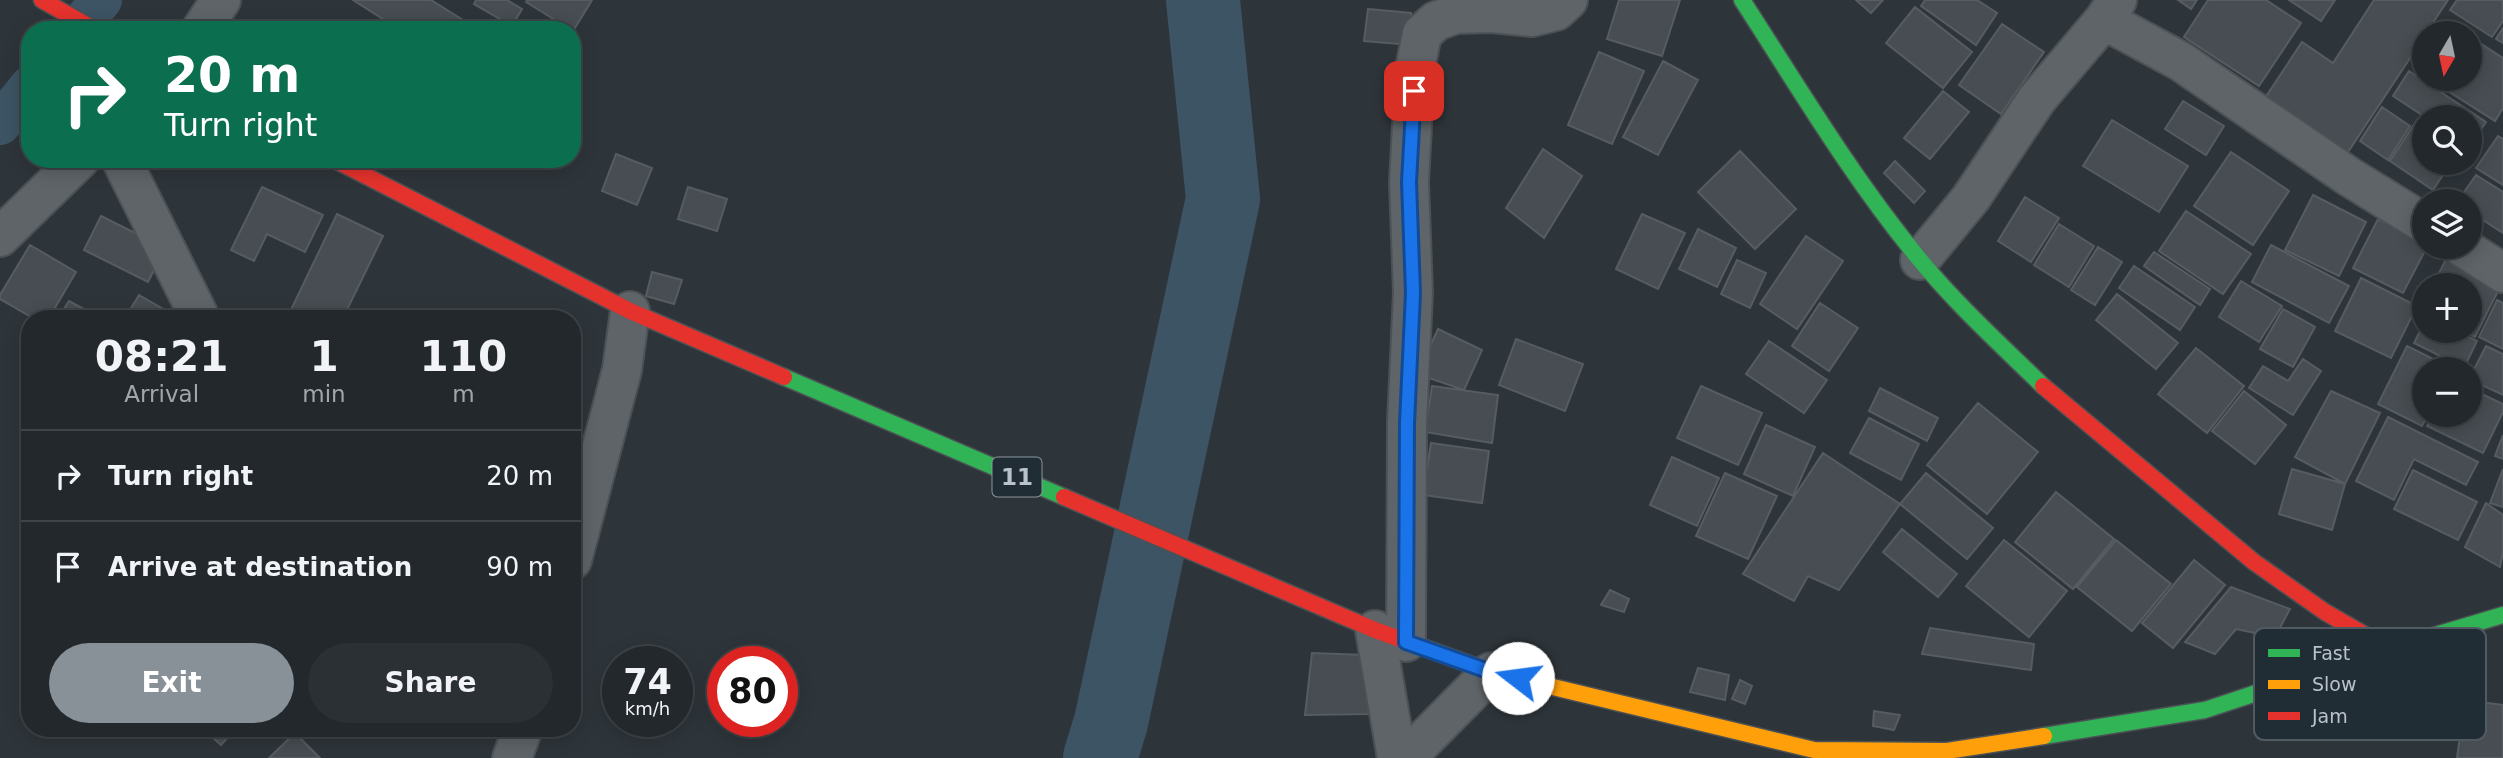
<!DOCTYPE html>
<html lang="en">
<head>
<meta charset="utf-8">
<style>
	body { margin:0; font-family:"DejaVu Sans",sans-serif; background:#2a3034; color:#f1f3f6; height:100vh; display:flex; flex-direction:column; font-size:26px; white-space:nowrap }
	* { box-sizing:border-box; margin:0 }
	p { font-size:23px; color:#a2a6a9 }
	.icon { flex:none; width:38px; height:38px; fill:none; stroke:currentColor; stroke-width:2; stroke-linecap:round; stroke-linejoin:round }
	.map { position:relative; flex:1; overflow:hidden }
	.sheet { position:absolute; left:21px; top:310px; width:560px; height:427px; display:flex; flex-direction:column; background:#22282c; border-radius:28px; box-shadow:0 4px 18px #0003,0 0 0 2px #3f4448 }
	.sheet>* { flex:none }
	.guide { position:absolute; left:21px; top:21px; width:560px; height:147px; border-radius:28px; box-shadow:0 4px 18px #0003,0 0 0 2px #3f4448; background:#0b6e4f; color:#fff; overflow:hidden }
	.needle { width:46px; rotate:189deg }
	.tools { position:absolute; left:2412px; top:21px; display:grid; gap:14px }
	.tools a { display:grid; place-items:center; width:70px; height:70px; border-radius:50%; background:#22282c; box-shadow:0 4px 18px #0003,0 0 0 2px #3f4448; font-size:35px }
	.speed { position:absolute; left:602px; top:646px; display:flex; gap:14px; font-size:35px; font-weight:700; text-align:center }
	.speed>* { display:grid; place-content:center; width:91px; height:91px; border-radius:50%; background:#22282c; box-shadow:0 4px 18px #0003,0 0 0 2px #3f4448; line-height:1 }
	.speed small { font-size:18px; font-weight:400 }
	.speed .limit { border:10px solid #d22; background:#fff; color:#111 }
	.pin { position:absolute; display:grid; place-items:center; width:60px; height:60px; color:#fff; margin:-30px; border-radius:14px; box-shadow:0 4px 10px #0006 }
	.me { position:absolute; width:77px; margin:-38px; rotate:285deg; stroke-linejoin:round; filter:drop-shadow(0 0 5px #0008) }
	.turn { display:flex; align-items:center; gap:24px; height:147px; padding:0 28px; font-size:32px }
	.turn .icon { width:91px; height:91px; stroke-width:2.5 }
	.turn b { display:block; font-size:49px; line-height:60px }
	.eta { display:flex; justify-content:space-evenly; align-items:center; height:119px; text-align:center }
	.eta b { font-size:42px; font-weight:800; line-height:49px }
	.primary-button { display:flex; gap:14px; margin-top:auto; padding:14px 28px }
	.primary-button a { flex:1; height:80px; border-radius:42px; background:#889198; color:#fff; font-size:28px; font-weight:800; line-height:80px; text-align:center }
	.primary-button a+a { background:#2a3034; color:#f1f3f6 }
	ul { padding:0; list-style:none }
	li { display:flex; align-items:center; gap:21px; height:91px; padding:0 28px; border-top:2px solid #3f4448 }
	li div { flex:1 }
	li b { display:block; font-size:26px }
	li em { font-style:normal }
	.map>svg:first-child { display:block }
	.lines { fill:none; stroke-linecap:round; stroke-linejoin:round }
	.canal { stroke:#3d5464; stroke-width:42 }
	.river { stroke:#3d5464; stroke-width:74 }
	.building { fill:#474d52; stroke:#565c61; stroke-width:2 }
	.street-casing { stroke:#4c5155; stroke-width:42 }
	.fast-casing { stroke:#4c5155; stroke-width:19 }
	.slow-casing { stroke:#4c5155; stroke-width:19 }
	.jam-casing { stroke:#4c5155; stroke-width:19 }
	.street { stroke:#5e6468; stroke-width:38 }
	.fast { stroke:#30b455; stroke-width:16 }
	.slow { stroke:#ff9f0a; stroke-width:16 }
	.jam { stroke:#e5322d; stroke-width:16 }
	.route-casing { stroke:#114b97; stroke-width:18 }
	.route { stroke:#1a73e8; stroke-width:12 }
	.labels { text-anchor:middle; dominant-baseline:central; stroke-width:7; stroke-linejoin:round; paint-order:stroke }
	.shield { fill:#212d35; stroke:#8b959d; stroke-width:2 }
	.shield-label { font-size:23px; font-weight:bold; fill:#b9c2ca }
	.key { fill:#212d35; stroke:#4f5a62; stroke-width:2 }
	.key-label { font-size:19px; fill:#b9c2ca }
</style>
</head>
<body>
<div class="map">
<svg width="2503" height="758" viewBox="0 0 2503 758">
	<rect width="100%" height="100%" fill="#2e353a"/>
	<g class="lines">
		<path class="canal" d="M77,30L101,0
			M0,124L30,87"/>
		<path class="river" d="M1100,758L1111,722L1223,199L1203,0"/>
	</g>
	<path class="building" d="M353,0H431L479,30H400Z
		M476,0H507L522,9L512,26L474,4Z
		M527,0H592L573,31L526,2Z
		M1619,0H1680L1662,56L1607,39Z
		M1856,0H1883L1871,13Z
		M1925,0H1977L1997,13L1976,45L1921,6Z
		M2178,0H2197L2191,9Z
		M2208,0H2266L2301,23L2259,86L2184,37Z
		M2289,0H2335L2321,21Z
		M2374,0H2448L2426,33H2424V37L2348,152L2265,98L2302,42L2333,63Z
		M2457,0H2503V21L2492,37L2450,10Z
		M1915,7L1972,52L1943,88L1886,43Z
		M1368,9L1411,13V45L1364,41Z
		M2447,21L2465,33H2439Z
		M529,22L548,30H525Z
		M2002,24L2044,52L2001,114L1959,85Z
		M2503,28V43L2496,39Z
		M2469,36L2503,58V108L2495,121L2429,79H2469Z
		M1599,52L1644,71L1612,144L1568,125Z
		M2424,56V75L2415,69Z
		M1663,61L1698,80L1658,155L1623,137Z
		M2409,71L2486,122L2469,146V117H2425L2393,96Z
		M1943,91L1969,112L1930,159L1904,138Z
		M2183,101L2224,126L2206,155L2165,129Z
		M2382,107L2410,126L2388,160L2360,141Z
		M2112,120L2188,166L2159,212L2083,166Z
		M2417,120L2424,125V163H2451L2433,190L2390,161Z
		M2498,136L2503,139V185L2476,168Z
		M1543,149L1582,176L1544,238L1506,208Z
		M1740,151L1796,209L1755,249L1698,192Z
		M2231,152L2289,191L2253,245L2194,206Z
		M616,154L652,168L637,205L602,191Z
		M1895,161L1925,191L1914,203L1884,173Z
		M2476,175L2503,192V233L2469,211V201H2458Z
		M262,187L323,215L305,252L267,234L254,261L231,250Z
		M688,187L727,199L717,231L678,219Z
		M2313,195L2366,222L2339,276L2285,250Z
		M2025,197L2059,218L2031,262L1998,241Z
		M2186,211L2251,254L2223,294L2159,251Z
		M337,214L383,236L343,318H287Z
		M1642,214L1685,233L1658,289L1616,269Z
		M101,216L165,248L148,282L84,250Z
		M2378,219L2424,242V247H2427L2403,293L2353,268Z
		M2059,224L2094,246L2069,287L2034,265Z
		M1698,229L1736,248L1717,287L1679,269Z
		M1806,236L1843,261L1797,329L1760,304Z
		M30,245L76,272L49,318H33L0,299V295Z
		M2271,245L2349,286L2329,323L2252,282Z
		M2098,247L2122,262L2095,305L2071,290Z
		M2154,252L2210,289L2200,305L2144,266Z
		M2449,253L2503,281L2475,337L2463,331H2469V285H2433Z
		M1737,260L1766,273L1750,308L1721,294Z
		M2134,266L2195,307L2180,330L2119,288Z
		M652,272L682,280L674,304L646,296Z
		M2361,278L2417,306L2391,358L2335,331Z
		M2241,281L2282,306L2259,342L2219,317Z
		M2117,294L2178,343L2156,369L2096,320Z
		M139,295L179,318H125Z
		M2497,300L2503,303V349L2479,337Z
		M69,301L100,318H58Z
		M1820,303L1858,328L1829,371L1792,346Z
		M2283,309L2315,327L2293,367L2260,349Z
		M2424,323V331H2456L2477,341L2464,368L2414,343Z
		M1438,329L1482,350L1464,390L1417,374Z
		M1516,339L1583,364L1565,411L1499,385Z
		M1769,341L1827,380L1804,413L1746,374Z
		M2407,346L2451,368L2424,369V415H2428L2422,426L2378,404Z
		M2486,346L2503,354V395L2469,379Z
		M2196,348L2244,386L2207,433L2158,394Z
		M2303,359L2321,371L2293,415L2249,388L2263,366L2288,381Z
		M1432,386L1498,395L1492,443L1425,432Z
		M1701,386L1762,413L1738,465L1677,438Z
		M1880,388L1938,418L1927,441L1869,411Z
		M2469,388L2503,404V412L2483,453L2427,426L2433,415H2469Z
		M2244,391L2286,425L2255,464L2212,431Z
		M2331,391L2380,413L2345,484L2295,457Z
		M1978,403L2038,452L1987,514L1927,465Z
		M2388,417L2478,462L2466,485L2414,459L2394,500L2356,481Z
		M1869,418L1919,444L1901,480L1850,453Z
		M1766,425L1815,447L1793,496L1744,474Z
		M2503,435V459L2495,456Z
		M1431,443L1489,451L1482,503L1423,495Z
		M1823,453L1900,504L1839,590L1808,576L1794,601L1743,574Z
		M1672,457L1719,478L1697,526L1650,505Z
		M2292,469L2345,484L2332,530L2279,514Z
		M2503,469V507L2490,503Z
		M2413,470L2477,502L2458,540L2394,509Z
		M1725,473L1777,496L1748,559L1696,536Z
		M1926,473L1993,528L1967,559L1900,504Z
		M2056,492L2114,539L2073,589L2015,542Z
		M2486,503L2503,515V552L2500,567L2465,547Z
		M1902,529L1957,574L1938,597L1883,552Z
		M2004,540L2067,591L2029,637L1966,586Z
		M2116,540L2171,584L2132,631L2077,587Z
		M2194,560L2225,585L2173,648L2142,623Z
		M2231,587L2290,609L2275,637L2236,629L2215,654L2185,642Z
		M1610,590L1629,599L1624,612L1601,605Z
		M1930,628L2034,644L2031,670L1922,654Z
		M1312,653L1365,655L1369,714L1305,715Z
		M1698,668L1729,675L1725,700L1690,692Z
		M1740,680L1752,686L1745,704L1732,699Z
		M2465,700L2503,705V758H2457Z
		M1874,711L1900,715L1894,730L1873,726Z
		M202,728H236L221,745Z
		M295,733L320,758H269Z"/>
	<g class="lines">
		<g class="street-casing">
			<path id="street" d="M2104,20L2180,61L2348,176L2424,223
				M201,30L221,0
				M121,159L200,318
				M0,237L80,159
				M2462,247L2503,273
				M1920,260L1971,198L2037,99L2104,20L2117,0
				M572,560L622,370L630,311
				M1375,630L1397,758
				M1406,642L1407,423L1413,293L1409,182L1415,69L1422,34L1436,21L1456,14L1491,13L1532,17L1556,11L1568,0
				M512,758L523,728
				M1406,758L1491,672"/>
		</g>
		<g class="fast-casing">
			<path id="fast" d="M1742,0C1799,88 1853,179 1920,260C1957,305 2001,345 2043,386
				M784,377L1064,497
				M2044,736L2205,710L2389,649L2503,615"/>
		</g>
		<g class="slow-casing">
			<path id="slow" d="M1524,680L1814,750L1947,751L2044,736"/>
		</g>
		<g class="jam-casing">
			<path id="jam" d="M42,0L95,30
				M333,159L630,311L784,377
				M2043,386L2254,562L2325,612L2389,649
				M1064,497L1375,630L1491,672L1524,680"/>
		</g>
		<use href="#street" class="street"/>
		<use href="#fast" class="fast"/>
		<use href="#slow" class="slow"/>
		<use href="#jam" class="jam"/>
	</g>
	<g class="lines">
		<g class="route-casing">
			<path id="route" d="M1414,91L1409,182L1413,293L1407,423L1406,642L1491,672L1518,678"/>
		</g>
		<use href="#route" class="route"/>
	</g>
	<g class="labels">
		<rect class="shield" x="992.5" y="457.5" width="49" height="39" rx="5"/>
		<g class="shield-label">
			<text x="1017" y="477">11</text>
		</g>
	</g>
	<rect x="2254" y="628" width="232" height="112" rx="10" class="key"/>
	<rect x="2268" y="649" width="32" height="8" fill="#30b455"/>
	<rect x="2268" y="680" width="32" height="9" fill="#ff9f0a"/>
	<rect x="2268" y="712" width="32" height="8" fill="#e5322d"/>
	<g class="key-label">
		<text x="2312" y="660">Fast</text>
		<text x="2312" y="691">Slow</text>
		<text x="2312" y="723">Jam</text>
	</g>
</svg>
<div class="tools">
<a><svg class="needle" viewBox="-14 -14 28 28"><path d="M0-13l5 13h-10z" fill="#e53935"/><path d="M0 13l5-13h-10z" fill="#a2a6a9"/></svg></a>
<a><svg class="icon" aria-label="search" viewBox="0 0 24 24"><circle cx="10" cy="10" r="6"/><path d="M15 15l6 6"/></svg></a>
<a><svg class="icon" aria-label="layers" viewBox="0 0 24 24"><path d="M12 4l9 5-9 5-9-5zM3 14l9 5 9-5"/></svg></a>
<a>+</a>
<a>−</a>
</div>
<div class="speed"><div>74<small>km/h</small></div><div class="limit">80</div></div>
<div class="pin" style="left:1414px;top:91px;background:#d93025"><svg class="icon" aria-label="arrive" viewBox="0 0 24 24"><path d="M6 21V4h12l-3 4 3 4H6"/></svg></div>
<svg class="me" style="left:1518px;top:678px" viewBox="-20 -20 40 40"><circle r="19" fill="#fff"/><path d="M0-13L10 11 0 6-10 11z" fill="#1a73e8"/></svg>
<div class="guide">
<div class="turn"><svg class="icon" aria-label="right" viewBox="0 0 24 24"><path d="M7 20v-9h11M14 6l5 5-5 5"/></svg><div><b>20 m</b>Turn right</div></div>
</div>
<section class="sheet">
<div class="eta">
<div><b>08:21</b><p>Arrival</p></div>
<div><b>1</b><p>min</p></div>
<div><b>110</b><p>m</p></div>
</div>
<ul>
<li><svg class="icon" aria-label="right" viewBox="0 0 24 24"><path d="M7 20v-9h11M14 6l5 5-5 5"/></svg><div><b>Turn right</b></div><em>20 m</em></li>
<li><svg class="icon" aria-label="arrive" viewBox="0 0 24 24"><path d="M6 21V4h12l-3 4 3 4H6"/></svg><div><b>Arrive at destination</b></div><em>90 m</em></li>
</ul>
<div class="primary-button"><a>Exit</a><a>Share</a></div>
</section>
</div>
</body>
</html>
